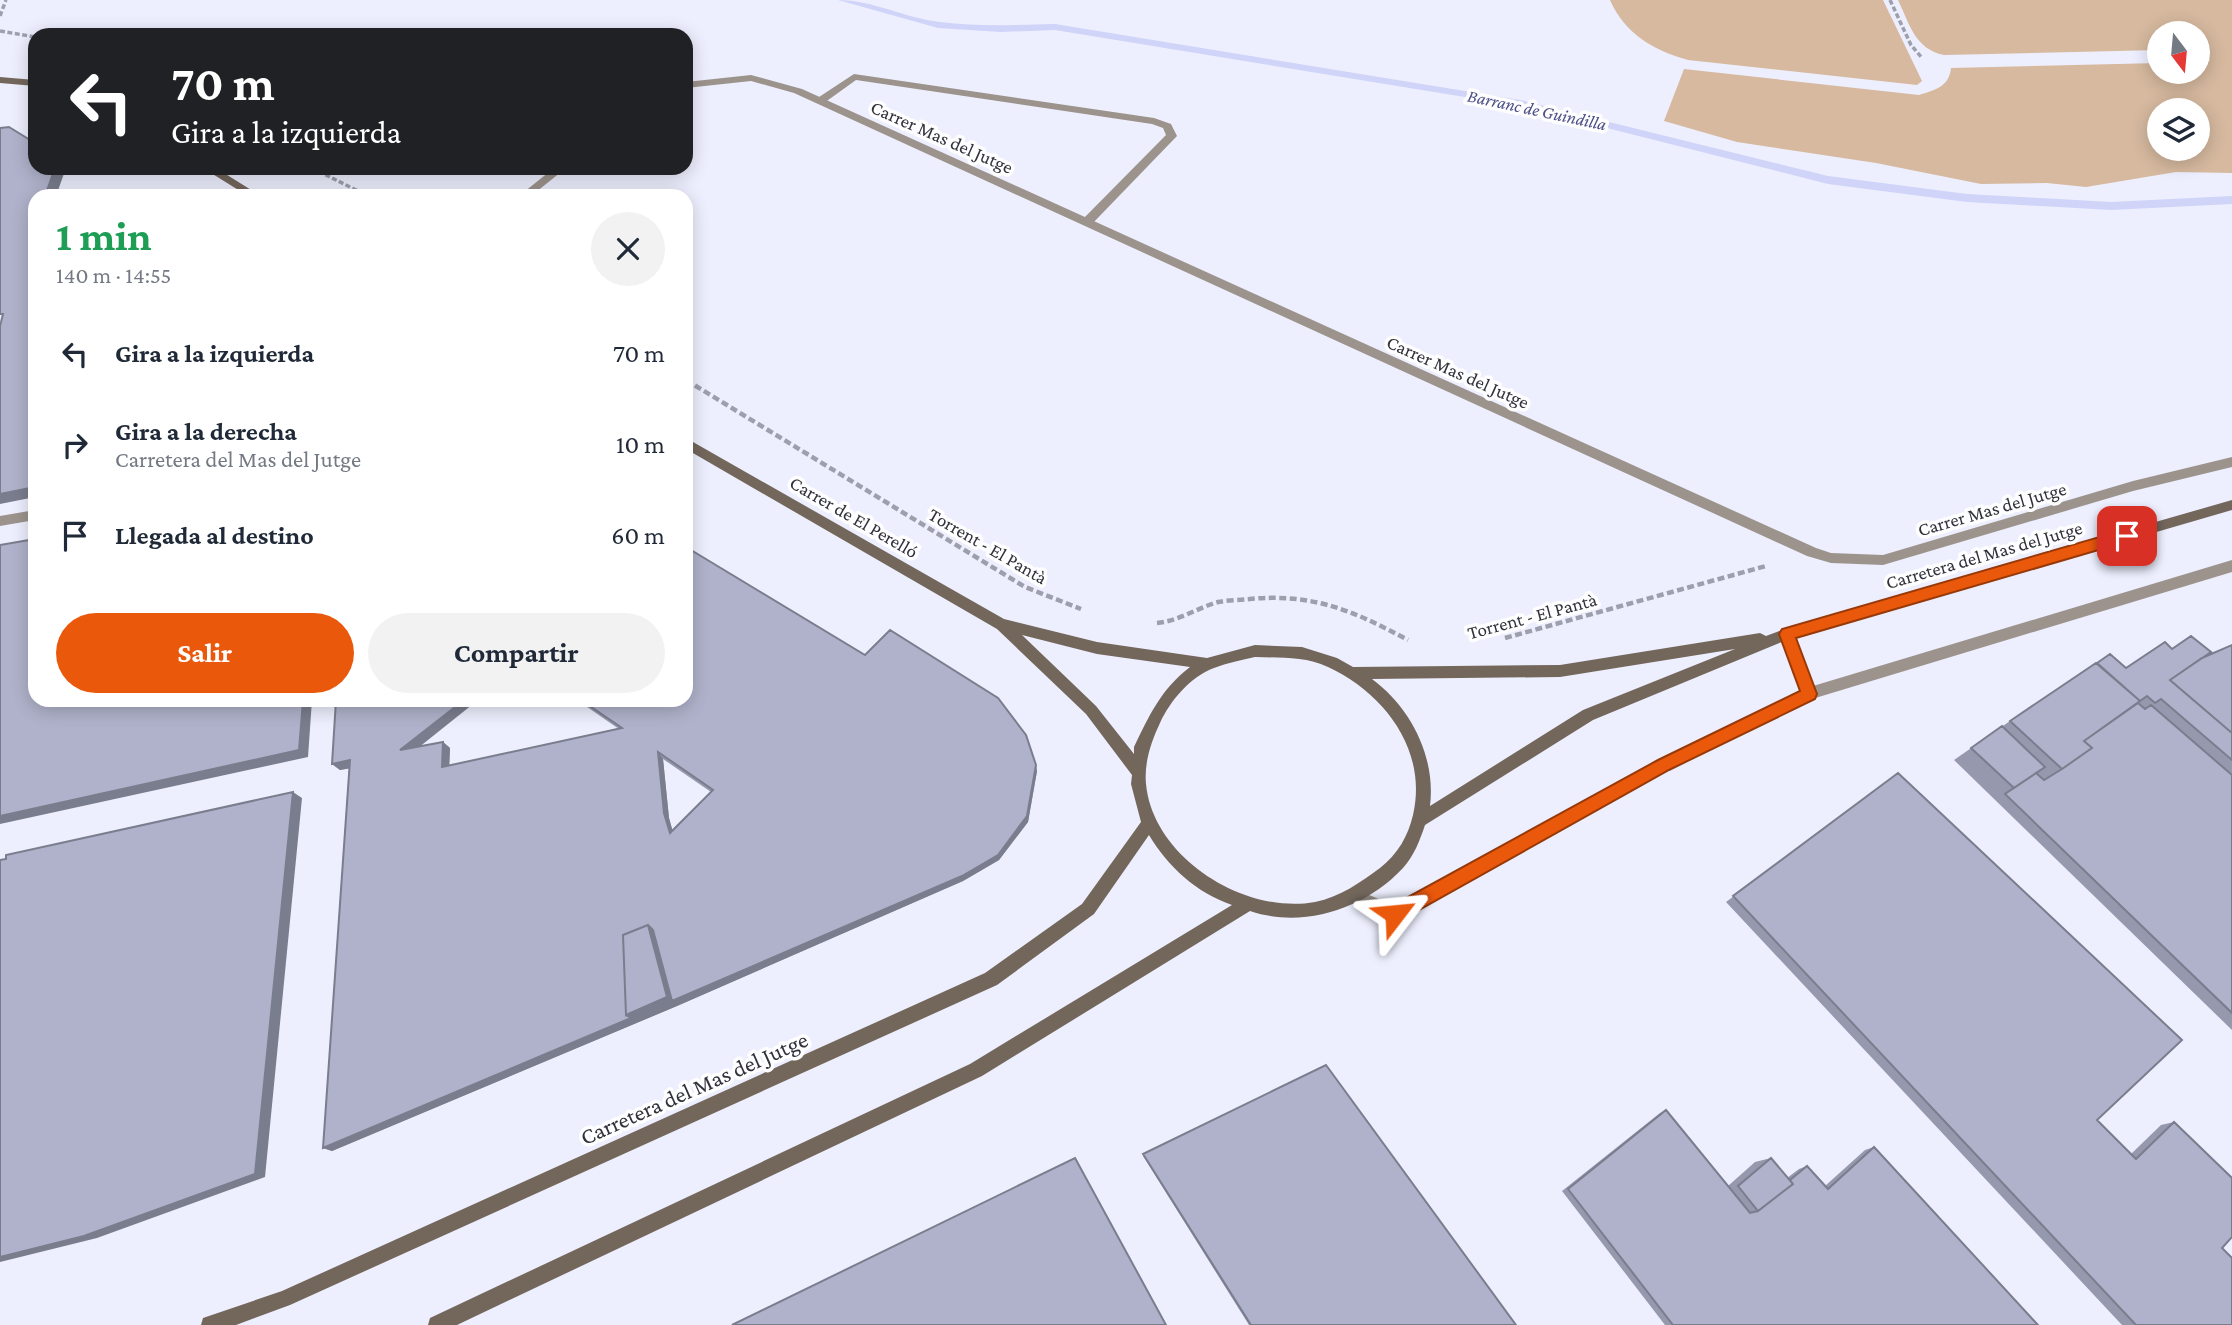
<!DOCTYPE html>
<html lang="es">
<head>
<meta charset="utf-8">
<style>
	body { margin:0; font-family:"Crimson Pro",serif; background:#f2f2f3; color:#1f2937; height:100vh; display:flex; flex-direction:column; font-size:26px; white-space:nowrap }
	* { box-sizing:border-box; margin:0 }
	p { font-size:23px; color:#747a83 }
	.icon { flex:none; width:38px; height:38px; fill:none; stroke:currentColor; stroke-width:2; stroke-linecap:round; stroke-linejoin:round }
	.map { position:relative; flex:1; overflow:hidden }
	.drawer { position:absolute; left:28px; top:189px; width:665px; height:518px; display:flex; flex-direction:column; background:#fff; border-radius:21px; box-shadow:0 4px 18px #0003 }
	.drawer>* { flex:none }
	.hud { position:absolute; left:28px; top:28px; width:665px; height:147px; border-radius:21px; box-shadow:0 4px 18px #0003; background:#202124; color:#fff; overflow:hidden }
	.needle { width:46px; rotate:164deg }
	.controls { position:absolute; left:2147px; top:21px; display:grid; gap:14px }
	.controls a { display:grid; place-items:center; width:63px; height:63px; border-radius:50%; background:#fff; box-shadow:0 4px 18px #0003; font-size:35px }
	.pin { position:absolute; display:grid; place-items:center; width:60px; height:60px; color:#fff; margin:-30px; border-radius:14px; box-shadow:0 4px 10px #0006 }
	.me { position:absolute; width:77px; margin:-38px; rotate:61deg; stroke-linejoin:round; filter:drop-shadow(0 0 5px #0008) }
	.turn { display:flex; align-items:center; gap:24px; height:147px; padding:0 28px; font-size:32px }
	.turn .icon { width:91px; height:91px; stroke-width:2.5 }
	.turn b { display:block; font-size:49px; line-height:60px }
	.round { display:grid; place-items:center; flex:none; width:74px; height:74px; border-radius:37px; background:#f2f2f3 }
	.summary { display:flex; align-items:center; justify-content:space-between; height:119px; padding:0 28px }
	h1 { font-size:42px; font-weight:700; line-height:52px; color:#1e9e55 }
	.button { display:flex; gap:14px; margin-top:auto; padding:14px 28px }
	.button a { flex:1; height:80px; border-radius:42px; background:#ea580c; color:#fff; font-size:28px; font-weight:700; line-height:80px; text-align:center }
	.button a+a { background:#f2f2f3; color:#1f2937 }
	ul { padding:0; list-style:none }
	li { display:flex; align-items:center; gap:21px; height:91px; padding:0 28px }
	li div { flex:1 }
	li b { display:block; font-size:26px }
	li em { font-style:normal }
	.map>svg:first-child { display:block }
	.green { fill:#d6b99f; fill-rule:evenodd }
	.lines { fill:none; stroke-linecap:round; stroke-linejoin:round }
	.stream { fill:#cfd4f8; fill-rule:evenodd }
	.path-far1 { stroke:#9d9fac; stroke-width:3.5; stroke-dasharray:5 2.5; stroke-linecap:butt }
	.path { stroke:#9d9fac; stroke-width:4.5; stroke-dasharray:7 3.5; stroke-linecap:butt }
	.lane { fill:#9c938c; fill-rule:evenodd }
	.street { fill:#9c938c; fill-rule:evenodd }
	.secondary { fill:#73675c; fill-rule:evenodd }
	.wall { fill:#9699ae; fill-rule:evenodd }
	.shaded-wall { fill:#7a7d8d }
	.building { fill:#afb2ca; stroke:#7a7d8d; stroke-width:2; fill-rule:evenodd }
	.route { fill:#ea580c; stroke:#983908; stroke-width:2 }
	.labels { text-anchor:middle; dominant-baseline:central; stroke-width:7; stroke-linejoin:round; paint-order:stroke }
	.far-water-label { font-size:18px; font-style:italic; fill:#4a4d86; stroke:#fefefe }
	.street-label { font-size:19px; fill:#30313a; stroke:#fefefe }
	.near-street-label { font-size:23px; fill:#30313a; stroke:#fefefe }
</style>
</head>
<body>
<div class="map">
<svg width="2232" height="1325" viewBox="0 0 2232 1325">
	<rect width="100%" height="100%" fill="#edeffe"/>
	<path class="green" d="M1610,0H1883L1922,81L1917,85L1688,60C1653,50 1625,34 1610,0Z
		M1898,0H2232V173L2176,172L2086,187L2047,183L1981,184L1876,163L1737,142L1664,121L1684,69L1919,95C1935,90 1949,87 1951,68L2159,63L2160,72H2198V62L2210,61L2198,49V33H2160L2159,50L1944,55C1915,49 1910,25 1898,0ZM2160,110H2198V149H2160Z"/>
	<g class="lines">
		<path class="stream" d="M838,0C873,0 905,18 940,22C978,27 1017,25 1055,24L1520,100L1828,176L1967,194L2111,202L2232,196V204L2111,210L1967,202L1828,184L1520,106L1055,30L1001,32L938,28Z"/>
		<path class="path-far1" d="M1890,0L1911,45L1922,58
			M0,16L6,0
			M0,31L35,37
			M312,168L368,196"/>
		<path class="path" d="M686,380L1025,587L1081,609
			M1157,623C1179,621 1197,608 1218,602C1228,600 1240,600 1250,599C1313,593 1354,611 1408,640
			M1505,638L1766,566"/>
		<path class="lane" d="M854,74L1154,118L1171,124L1177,136L1091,225L1087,226L1081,222L1083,219L1166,135L1163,128L1152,124L856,80L824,103H816V99Z
			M2232,560V572L1812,699L1669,770L1395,922L1350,901L1348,896L1350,891L1356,889L1394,906L1659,760L1801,691L1780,634L1782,630H1792L1813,686Z"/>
		<path class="street" d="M751,75L802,89L1816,548L1831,553L1883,555L2133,481L2232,457V467L2133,491L1883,565L1831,563L1807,556L794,93L751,81L686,88V82Z
			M554,168H566L531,196H519Z
			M35,510V520L0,526V516Z"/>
		<path class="secondary" d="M0,77L35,80V86L0,83Z
			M203,168H216L261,196H248Z
			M686,438L1004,619L1097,642L1207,658L1255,645L1302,647L1337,658L1353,667L1560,665L1760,633L1766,636L1787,628L2232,500V510L1789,639L1593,720L1425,825C1420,840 1414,856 1403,868C1365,909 1303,929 1250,911L982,1076L457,1325H428L430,1318L970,1064L1232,905C1197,893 1168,867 1149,835L1094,914L997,985L290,1305L236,1325H201L203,1318L282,1291L985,973L1082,904L1141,822L1131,784L1132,775L1086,714L997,629L686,449ZM1022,635L1097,654L1190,667C1161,689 1149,716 1134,747V754L1096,706ZM1735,649L1583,710L1430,806C1436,757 1411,708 1372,679L1560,677ZM1255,657C1280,658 1304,656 1328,667C1384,693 1428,750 1413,815C1408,836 1398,854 1380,868C1361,882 1340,897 1315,902C1245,915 1153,858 1146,784C1144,763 1151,742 1160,723C1170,701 1190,677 1214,668C1227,663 1242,660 1255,657Z"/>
	</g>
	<path class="wall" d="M2232,645V1030L1954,760L2010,721L2172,649L2202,658Z
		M577,700H686L1037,771L1028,822L999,860L963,881L677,1006L332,1151L323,1148L349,768L340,770L332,764L443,742L450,748L449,766L619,729ZM663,759L711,792L672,830L669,818Z
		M1898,773L2097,1120L2131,1154L2161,1125L2174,1122L2222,1248L2232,1325H2122L1726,902Z
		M1666,1110L1728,1186L1755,1162L1771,1158L1787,1178L1799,1169L1807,1166L1825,1186L1865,1150L1874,1147L2038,1325H1665L1562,1191L1660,1113Z
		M1143,1154L1516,1325H1249L1143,1156Z"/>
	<path class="shaded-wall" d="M55,168H66L56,196H45Z
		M35,487V497L0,504V494Z
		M303,700H312L308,757L0,824V816Z
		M464,700H478L408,756L400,750Z
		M443,742L450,748L449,773L442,767Z
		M658,752L663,759L669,818L675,839L670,833L664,813Z
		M350,760L358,767L340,770L332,764Z
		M1036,765L1037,771L1028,822L999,860L963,881L677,1006L332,1151L323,1148L626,1015L648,925Z
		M293,792L302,798L265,1177L97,1238L0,1262V1257Z"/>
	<path class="building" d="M9,127L35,143V168H55L45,196H35V487L0,494V326L3,314H0V128Z
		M35,539V700H303L299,750L0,816V545Z
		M686,547L865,655L890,630L998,698L1026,735L1036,765L1027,816L998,855L962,876L672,1001L653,930L648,925L623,935L626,1015L631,1018L323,1148L350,760L332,764L336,700H464L400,750L443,742L442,767L622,728L581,700H686ZM658,752L713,790L670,833L664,813Z
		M2191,636L2211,652L2170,680L2232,733V760L2161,699L2155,703L2147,696L2140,701L2097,663L2110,654L2126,668L2165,642L2172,649Z
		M2232,645V733L2170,680L2202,658Z
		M2096,663L2140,701L2084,741L2092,748L2062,769L2010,721Z
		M2138,703L2145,709L2151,705L2232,775V1013L2005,794L2036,773L2044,780L2062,769L2092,748L2084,741Z
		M2002,726L2045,767L2014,788L1971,748Z
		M1898,773L2182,1040L2097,1120L2136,1159L2174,1122L2232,1178V1237L2222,1248L2232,1258V1325H2136L1733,896Z
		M293,792L255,1174L84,1236L0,1257V860L6,859V855Z
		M648,925L667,997L626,1015L623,935Z
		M1326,1065L1516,1325H1251L1143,1154Z
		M1666,1110L1750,1213L1758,1211L1793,1184L1790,1180L1807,1166L1828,1189L1874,1147L2038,1325H1673L1568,1189Z
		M1075,1158L1166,1325H732Z
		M1771,1158L1793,1184L1758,1211L1738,1186Z"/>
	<path class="route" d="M2127,529L2135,536L2133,540L1796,638L1817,694L1815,699L1669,770L1401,920L1395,922L1388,920L1386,914L1388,908L1658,760L1800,691L1779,634L1782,629Z"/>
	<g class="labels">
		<g class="far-water-label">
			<text transform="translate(1537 110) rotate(12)">Barranc de Guindilla</text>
		</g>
		<g class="street-label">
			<text transform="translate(942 137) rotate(24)">Carrer Mas del Jutge</text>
			<text transform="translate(1458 372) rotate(24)">Carrer Mas del Jutge</text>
			<text transform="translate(1992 509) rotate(-16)">Carrer Mas del Jutge</text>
			<text transform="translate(854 517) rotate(30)">Carrer de El Perelló</text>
			<text transform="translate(988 546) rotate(30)">Torrent - El Pantà</text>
			<text transform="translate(1984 555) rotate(-16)">Carretera del Mas del Jutge</text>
			<text transform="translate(1532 616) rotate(-15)">Torrent - El Pantà</text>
		</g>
		<g class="near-street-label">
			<text transform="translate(694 1088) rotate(-24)">Carretera del Mas del Jutge</text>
		</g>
	</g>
</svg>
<div class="controls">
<a><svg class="needle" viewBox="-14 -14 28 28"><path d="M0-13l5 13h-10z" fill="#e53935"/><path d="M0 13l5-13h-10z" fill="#747a83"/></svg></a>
<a><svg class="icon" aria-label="layers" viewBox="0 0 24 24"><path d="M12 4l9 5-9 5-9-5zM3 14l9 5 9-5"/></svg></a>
</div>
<div class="pin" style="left:2127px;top:536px;background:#d93025"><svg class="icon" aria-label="arrive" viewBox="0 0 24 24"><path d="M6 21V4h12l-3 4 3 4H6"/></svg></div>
<svg class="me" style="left:1395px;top:914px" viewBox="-20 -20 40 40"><path d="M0-17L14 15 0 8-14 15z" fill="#ea580c" stroke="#fff" stroke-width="4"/></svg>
<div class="hud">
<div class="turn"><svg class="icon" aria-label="left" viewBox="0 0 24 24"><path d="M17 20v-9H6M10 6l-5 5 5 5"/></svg><div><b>70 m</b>Gira a la izquierda</div></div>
</div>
<section class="drawer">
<div class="summary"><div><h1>1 min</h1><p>140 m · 14:55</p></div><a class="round"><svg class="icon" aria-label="close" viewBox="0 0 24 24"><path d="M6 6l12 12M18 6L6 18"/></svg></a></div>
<ul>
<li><svg class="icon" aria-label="left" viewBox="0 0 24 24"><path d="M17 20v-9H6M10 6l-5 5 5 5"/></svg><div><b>Gira a la izquierda</b></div><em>70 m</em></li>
<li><svg class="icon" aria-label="right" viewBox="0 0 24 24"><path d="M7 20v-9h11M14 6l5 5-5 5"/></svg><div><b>Gira a la derecha</b><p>Carretera del Mas del Jutge</p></div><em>10 m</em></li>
<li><svg class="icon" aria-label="arrive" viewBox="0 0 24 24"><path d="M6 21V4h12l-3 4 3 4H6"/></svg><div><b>Llegada al destino</b></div><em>60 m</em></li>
</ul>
<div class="button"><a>Salir</a><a>Compartir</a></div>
</section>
</div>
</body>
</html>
